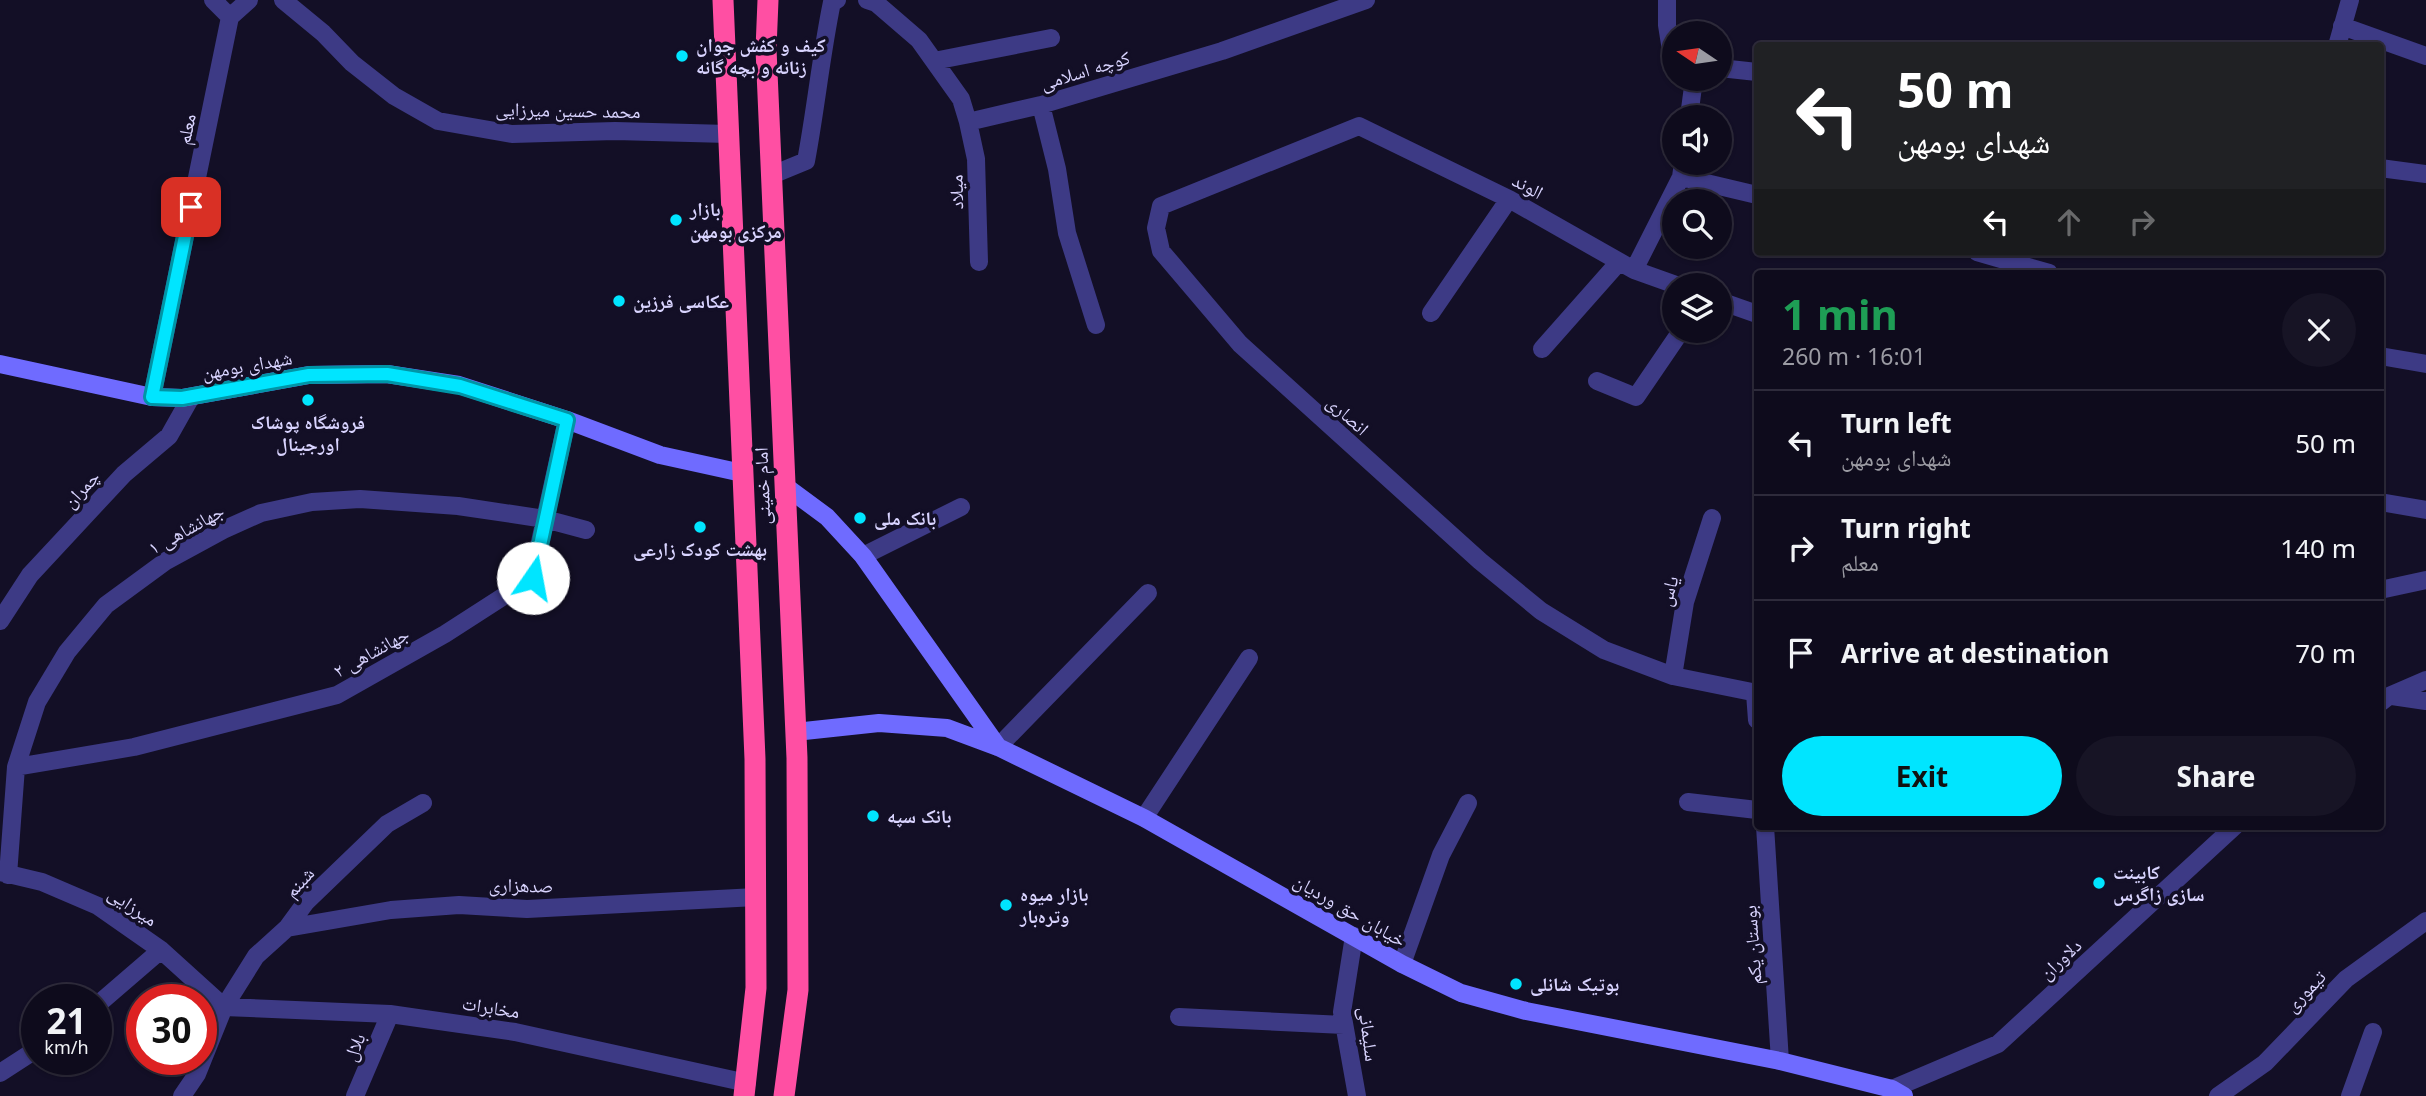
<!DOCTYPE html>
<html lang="en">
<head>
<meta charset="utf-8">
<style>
	body { margin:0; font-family:"Noto Sans","Noto Naskh Arabic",sans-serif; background:#171425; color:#f1f3f6; height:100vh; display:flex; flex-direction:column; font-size:26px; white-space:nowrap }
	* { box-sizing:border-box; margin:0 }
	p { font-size:23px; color:#9b9ba3 }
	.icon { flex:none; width:38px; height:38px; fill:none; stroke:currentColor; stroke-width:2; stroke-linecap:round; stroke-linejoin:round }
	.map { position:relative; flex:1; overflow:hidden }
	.sheet { position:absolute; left:1754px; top:270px; width:630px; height:560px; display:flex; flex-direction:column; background:#0e0b1c; border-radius:7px; box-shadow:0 2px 5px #0004,0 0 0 2px #2e2b3b }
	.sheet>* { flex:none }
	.banner { position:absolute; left:1754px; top:42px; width:630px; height:214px; border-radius:7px; box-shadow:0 2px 5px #0004,0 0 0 2px #2e2b3b; background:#202124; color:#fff; overflow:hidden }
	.needle { width:46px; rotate:283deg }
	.controls { position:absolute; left:1662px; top:21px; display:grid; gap:14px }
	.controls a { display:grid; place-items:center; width:70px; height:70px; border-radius:50%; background:#0e0b1c; box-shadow:0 2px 5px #0004,0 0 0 2px #2e2b3b; font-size:35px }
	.speed { position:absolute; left:21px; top:984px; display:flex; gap:14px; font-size:35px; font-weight:700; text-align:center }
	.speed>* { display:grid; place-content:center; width:91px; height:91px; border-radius:50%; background:#0e0b1c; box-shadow:0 2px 5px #0004,0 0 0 2px #2e2b3b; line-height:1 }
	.speed small { font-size:18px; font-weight:400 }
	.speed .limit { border:10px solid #d22; background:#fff; color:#111 }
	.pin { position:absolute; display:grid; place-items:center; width:60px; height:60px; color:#fff; margin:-30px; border-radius:14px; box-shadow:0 4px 10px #0006 }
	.me { position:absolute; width:77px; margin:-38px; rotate:12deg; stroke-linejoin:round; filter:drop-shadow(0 0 5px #0008) }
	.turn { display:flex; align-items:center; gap:24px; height:147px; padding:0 28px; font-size:32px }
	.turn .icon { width:91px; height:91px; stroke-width:2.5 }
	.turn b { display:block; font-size:49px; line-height:60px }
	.lanes { display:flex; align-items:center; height:66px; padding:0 28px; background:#0003; justify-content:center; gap:35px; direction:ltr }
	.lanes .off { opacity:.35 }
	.round { display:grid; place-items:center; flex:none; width:74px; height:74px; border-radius:37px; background:#171425 }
	.summary { display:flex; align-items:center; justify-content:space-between; height:119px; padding:0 28px }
	h1 { font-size:42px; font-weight:700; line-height:52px; color:#1e9e55 }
	.action { display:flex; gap:14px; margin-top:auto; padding:14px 28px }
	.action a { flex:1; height:80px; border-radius:42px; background:#00e5ff; color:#111; font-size:28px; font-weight:700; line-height:80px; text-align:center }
	.action a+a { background:#171425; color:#f1f3f6 }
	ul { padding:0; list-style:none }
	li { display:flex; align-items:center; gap:21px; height:105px; padding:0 28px; border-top:2px solid #2e2b3b }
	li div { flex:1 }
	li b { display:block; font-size:26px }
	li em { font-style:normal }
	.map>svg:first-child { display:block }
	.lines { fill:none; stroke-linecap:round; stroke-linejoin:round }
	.street { stroke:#3d3a85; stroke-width:18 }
	.secondary { stroke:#6f6bff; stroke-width:18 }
	.highway { stroke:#ff4fa3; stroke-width:21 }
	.route-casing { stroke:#0095a6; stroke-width:18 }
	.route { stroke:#00e5ff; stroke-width:12 }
	.poi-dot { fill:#00e5ff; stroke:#130f26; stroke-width:2.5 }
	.labels { text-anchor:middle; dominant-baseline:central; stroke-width:7; stroke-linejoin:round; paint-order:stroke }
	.poi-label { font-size:19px; font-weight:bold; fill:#d9d4ff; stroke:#130f26; text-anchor:start }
	.street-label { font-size:19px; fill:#d9d4ff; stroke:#130f26 }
</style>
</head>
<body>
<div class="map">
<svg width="2426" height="1096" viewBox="0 0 2426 1096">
	<rect width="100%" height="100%" fill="#130f26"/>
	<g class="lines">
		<path class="street" d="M213,0L230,17
			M283,0L323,33L352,63L394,96L438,121L512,134L615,131L728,134
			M867,0L876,3L919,40L961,99L968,122L1041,105L1222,51L1366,0
			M1667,0V25L1673,63H1675
			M2342,26L2426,56
			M2337,46L2350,0
			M934,61L1051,38
			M1720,68L1757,72
			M1041,105L1057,169L1067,233L1096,325
			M1689,117L1694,79
			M968,122L976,159L979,262
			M2380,168L2426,174
			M772,175L806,161C816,108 821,55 832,2L837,0
			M1681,177L1757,195
			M1977,252L2049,273
			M1634,270L1681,177L1683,163
			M1676,285L1634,270L1509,199L1359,126L1161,206L1156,228L1161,251L1240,344L1480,561L1541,611L1604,650L1673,676L1757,693
			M1720,301L1757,314
			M1431,313L1509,199
			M1542,349L1619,262
			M2380,356L2426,364
			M1597,381L1636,397L1681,331
			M152,397L230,17L249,0
			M2380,502L2426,510
			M863,556L961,507
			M2380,590L2426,580
			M0,621L30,575L124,474L169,436L191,397
			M1673,676L1685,602L1712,518
			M1755,693L1757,720
			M2392,696L2426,701
			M2380,703L2389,696L2426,680
			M998,747L1148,593
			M16,767L134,747L337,695L445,634L532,578L567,420
			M1688,802L1757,810
			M1144,818L1249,658
			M1765,826L1780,1061
			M0,872L42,882L98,906L161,950L224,1007
			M8,875L16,767L37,702L67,652L106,605L166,561L223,530L261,513L312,502L360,499L458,506L545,519L586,530
			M287,928L391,910L459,905L527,909L756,897
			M1354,936L1342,1012L1357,1096
			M1402,964L1441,855L1468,803
			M96,1006L161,950
			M224,1007L390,1014L515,1032L747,1083
			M1179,1017L1344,1025
			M0,1073L37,1049
			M1892,1089L1998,1044L2235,826
			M182,1096L197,1074L224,1007L256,956L287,928L306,902L387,824L423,803
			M355,1096L390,1014
			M2218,1096L2265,1063L2346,979L2426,921
			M2350,1096L2373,1032"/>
		<path class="secondary" d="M0,364L152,397L182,398L309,375L387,374L459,385L567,420L660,455L742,473
			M785,486L827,517L863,556L998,747
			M795,732L879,723L947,728L998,747L1144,818L1402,964L1461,993L1526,1011L1780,1061L1892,1089L1904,1096"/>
		<path class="highway" d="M723,0L755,759L756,988L744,1096
			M768,0L766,49L797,758L798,990L784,1096"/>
	</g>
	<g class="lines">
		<g class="route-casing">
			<path id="route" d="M191,207L152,397L182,398L309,375L387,374L460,386L567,420L533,578"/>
		</g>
		<use href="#route" class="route"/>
	</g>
	<g class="poi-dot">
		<circle cx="682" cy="56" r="7"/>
		<circle cx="676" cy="220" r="7"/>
		<circle cx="619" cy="301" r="7"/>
		<circle cx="308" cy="400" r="7"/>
		<circle cx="860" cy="518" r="7"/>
		<circle cx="700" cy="527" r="7"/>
		<circle cx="873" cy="816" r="7"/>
		<circle cx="2099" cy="883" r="7"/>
		<circle cx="1006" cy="905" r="7"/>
		<circle cx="1516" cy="984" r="7"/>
	</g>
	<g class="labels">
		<g class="poi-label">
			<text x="696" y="45">کیف و کفش جوان<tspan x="696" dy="22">زنانه و بچه گانه</tspan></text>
			<text x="690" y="209">بازار<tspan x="690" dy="22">مرکزی بومهن</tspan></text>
			<text x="633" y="301">عکاسی فرزین</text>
			<text x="308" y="422" text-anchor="middle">فروشگاه پوشاک<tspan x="308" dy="22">اورجینال</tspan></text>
			<text x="874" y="518">بانک ملی</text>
			<text x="700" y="549" text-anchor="middle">بهشت کودک زارعی</text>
			<text x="887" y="816">بانک سپه</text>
			<text x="2113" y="872">کابینت<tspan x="2113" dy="22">سازی زاگرس</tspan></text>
			<text x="1020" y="894">بازار میوه<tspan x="1020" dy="22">وتره‌بار</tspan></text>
			<text x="1530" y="984">بوتیک شانلی</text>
		</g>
		<g class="street-label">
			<text transform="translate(1085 70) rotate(-17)">کوچه اسلامی</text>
			<text transform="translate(568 110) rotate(1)">محمد حسین میرزایی</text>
			<text transform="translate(186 129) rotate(-78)">معلم</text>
			<text transform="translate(1528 186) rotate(29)">الوند</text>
			<text transform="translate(956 192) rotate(-91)">میلاد</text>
			<text transform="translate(247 365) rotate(-10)">شهدای بومهن</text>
			<text transform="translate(1348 415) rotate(42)">انصاری</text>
			<text transform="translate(762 486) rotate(-92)">امام خمینی</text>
			<text transform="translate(81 489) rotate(-47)">چمران</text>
			<text transform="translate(186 529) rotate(-29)">جهانشاهی ۱</text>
			<text transform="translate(1668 591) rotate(-75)">یاس</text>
			<text transform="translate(371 652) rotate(-29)">جهانشاهی ۲</text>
			<text transform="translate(299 882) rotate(-47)">شبنم</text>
			<text transform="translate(521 885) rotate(1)">صدهزاری</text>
			<text transform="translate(133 906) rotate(34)">میرزایی</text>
			<text transform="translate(1350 910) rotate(30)">خیابان حق وردیان</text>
			<text transform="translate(1752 945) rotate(-94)">بوستان یکم</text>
			<text transform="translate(2060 959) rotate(-43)">دلاوران</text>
			<text transform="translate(2305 991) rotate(-46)">تیموری</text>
			<text transform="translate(491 1007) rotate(9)">مخابرات</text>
			<text transform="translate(1369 1034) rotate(83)">سلیمانی</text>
			<text transform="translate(354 1047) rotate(-67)">بلال</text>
		</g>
	</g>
</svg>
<div class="controls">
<a><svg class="needle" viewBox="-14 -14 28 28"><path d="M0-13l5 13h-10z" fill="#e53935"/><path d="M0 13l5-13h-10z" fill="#9b9ba3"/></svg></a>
<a><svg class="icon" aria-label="sound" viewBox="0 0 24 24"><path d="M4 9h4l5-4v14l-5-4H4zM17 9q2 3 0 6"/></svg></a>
<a><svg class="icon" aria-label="search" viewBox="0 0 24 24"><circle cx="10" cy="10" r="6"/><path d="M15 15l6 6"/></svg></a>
<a><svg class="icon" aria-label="layers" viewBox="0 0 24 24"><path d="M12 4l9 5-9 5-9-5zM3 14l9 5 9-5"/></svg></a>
</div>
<div class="speed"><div>21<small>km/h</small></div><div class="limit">30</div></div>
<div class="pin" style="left:191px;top:207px;background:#d93025"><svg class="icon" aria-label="arrive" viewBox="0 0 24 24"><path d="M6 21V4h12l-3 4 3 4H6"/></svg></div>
<svg class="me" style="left:533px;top:578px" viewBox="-20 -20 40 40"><circle r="19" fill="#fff"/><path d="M0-13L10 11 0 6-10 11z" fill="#00e5ff"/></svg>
<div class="banner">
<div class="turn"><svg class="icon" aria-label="left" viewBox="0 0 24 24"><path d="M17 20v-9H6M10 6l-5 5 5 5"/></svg><div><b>50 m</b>شهدای بومهن</div></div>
<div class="lanes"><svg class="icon" aria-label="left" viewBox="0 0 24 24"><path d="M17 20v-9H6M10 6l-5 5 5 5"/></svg><svg class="icon off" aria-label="ahead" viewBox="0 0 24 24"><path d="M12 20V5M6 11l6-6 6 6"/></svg><svg class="icon off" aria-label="right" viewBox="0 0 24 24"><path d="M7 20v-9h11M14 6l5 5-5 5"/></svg></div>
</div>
<section class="sheet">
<div class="summary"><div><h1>1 min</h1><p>260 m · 16:01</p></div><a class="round"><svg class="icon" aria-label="close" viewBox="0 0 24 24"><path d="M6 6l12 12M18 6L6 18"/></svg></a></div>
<ul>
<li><svg class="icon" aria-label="left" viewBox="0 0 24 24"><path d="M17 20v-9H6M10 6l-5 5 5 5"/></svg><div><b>Turn left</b><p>شهدای بومهن</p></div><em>50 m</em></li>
<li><svg class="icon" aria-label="right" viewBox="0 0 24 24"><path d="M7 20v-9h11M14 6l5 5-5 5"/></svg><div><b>Turn right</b><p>معلم</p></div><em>140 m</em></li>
<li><svg class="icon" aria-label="arrive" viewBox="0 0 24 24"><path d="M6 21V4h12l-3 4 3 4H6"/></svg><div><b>Arrive at destination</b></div><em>70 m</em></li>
</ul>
<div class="action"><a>Exit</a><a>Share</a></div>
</section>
</div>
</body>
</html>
